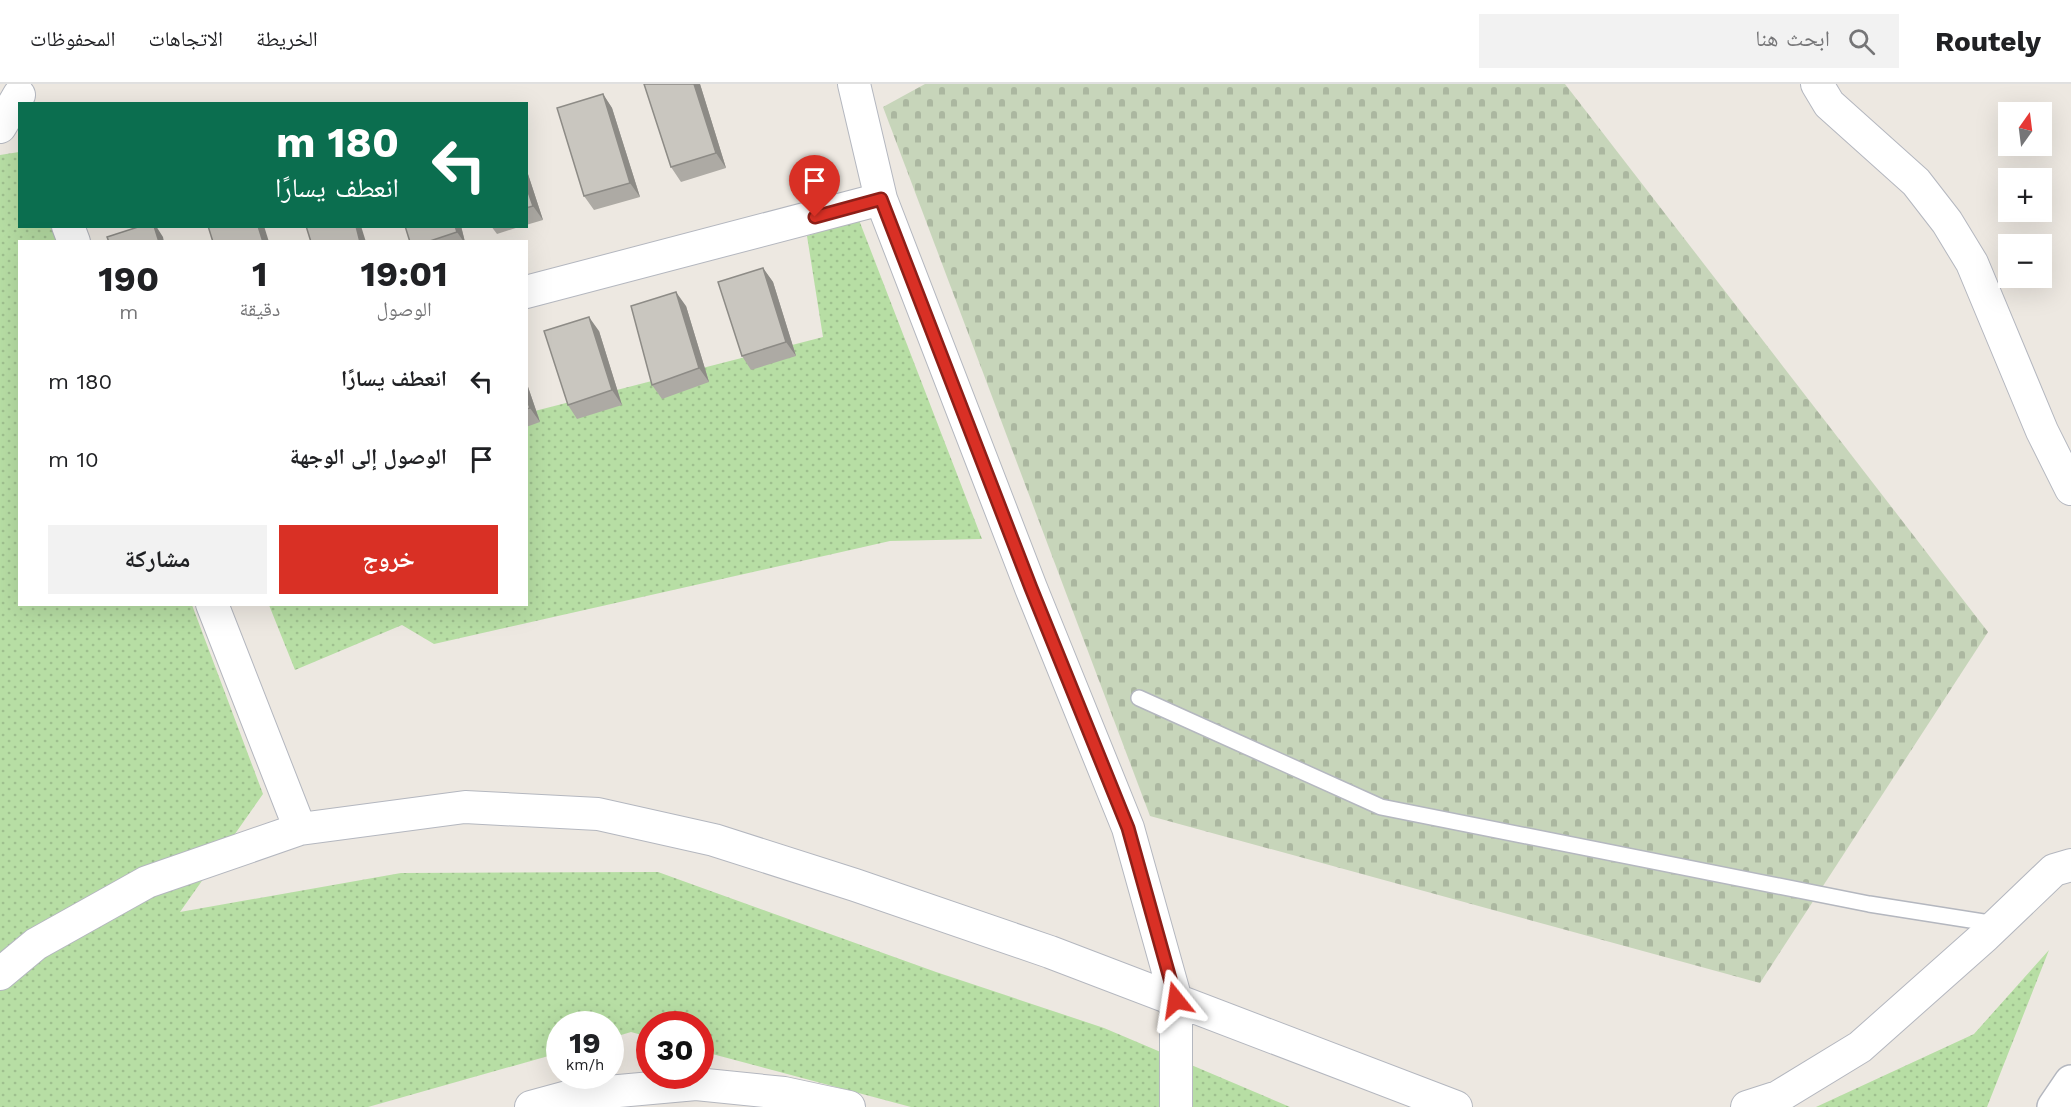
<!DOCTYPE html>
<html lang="ar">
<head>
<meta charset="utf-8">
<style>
	body { margin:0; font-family:"Work Sans","Noto Naskh Arabic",sans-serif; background:#f2f2f2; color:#202124; direction:rtl; height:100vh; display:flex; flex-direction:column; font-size:22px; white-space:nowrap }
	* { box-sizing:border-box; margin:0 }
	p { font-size:20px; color:#757577 }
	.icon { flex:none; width:33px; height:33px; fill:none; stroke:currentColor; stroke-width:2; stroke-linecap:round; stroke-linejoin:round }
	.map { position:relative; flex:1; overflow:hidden; direction:ltr }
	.sheet { position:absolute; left:18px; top:156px; width:510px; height:366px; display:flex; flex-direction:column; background:#fff; border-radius:0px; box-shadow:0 6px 24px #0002; direction:rtl }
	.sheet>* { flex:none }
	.hud { position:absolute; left:18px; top:18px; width:510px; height:126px; border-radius:0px; box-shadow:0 6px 24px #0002; direction:rtl; background:#0b6e4f; color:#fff; overflow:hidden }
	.needle { width:39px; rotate:14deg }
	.tools { position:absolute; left:1998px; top:18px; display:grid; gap:12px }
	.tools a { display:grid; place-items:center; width:54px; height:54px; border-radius:0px; background:#fff; box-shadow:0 6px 24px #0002; font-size:30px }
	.speed { position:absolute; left:546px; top:927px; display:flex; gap:12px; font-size:30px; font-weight:700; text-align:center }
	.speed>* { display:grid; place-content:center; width:78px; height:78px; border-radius:50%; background:#fff; box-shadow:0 6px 24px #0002; line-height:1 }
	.speed small { font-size:15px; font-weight:400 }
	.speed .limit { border:9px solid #d22; background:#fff; color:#111 }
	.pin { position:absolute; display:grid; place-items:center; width:51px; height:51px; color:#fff; margin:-62px -26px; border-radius:50% 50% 50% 0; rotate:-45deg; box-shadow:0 0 6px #0007 }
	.pin .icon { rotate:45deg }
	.me { position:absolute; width:66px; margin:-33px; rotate:345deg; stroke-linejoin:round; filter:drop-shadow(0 0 4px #0008) }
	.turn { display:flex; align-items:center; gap:21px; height:126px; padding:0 30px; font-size:27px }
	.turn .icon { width:78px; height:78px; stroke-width:2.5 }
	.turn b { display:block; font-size:42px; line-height:51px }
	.eta { display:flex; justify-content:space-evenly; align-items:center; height:102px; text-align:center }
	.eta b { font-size:36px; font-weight:700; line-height:42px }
	.button { display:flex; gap:12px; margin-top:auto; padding:12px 30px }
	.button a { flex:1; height:69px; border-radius:0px; background:#d93025; color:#fff; font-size:24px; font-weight:700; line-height:69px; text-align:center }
	.button a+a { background:#f2f2f2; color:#202124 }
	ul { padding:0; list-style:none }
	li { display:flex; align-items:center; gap:18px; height:78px; padding:0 30px }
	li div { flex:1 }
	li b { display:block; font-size:22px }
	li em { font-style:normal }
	header { display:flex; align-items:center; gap:36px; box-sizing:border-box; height:84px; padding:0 30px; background:#fff; border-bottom:2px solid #e0e0e0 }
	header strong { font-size:28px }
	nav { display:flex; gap:33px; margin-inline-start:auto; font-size:21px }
	.search { width:420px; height:54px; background:#f2f2f2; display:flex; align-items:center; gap:15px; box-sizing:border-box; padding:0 21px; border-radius:0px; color:#757577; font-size:22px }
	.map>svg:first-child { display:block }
	.grass { fill:url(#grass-dots) }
	.cemetery { fill:url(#cemetery-stones) }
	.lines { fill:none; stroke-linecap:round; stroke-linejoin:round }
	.lane-casing { stroke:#b4b7bf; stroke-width:18 }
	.street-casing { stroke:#b4b7bf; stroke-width:34 }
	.secondary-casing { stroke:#b4b7bf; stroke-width:36 }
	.lane { stroke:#fff; stroke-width:15 }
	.street { stroke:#fff; stroke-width:32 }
	.secondary { stroke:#fff; stroke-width:33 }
	.wall { fill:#adaaa4 }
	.shaded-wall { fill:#8d8b86 }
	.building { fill:#c9c6bf; stroke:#8d8b86; stroke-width:1.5 }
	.route-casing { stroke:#8d1f18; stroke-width:15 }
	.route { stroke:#d93025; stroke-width:10 }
</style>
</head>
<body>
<header>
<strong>Routely</strong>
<div class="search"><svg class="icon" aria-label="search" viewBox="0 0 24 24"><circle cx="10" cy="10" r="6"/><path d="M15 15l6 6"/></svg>ابحث هنا</div>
<nav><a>الخريطة</a><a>الاتجاهات</a><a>المحفوظات</a></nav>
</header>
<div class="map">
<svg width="2071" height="1023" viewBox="0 0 2071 1023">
	<defs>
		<pattern id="grass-dots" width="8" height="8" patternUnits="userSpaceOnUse" patternTransform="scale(1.5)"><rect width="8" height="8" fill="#b7dea4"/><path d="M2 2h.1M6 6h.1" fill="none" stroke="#9ebf8e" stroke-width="1.8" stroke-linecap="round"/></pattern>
		<pattern id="cemetery-stones" width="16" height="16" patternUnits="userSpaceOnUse" patternTransform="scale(1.5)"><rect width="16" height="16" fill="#c7d5ba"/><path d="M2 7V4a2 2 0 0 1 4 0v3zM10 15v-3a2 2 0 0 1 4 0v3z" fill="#abb7a0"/></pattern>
	</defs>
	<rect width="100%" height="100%" fill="#ede8e1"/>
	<path class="grass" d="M19,68L20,142L51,143L57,157L20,158V520L192,521L263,710L180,828L401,789L658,788L936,888L1104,944L1290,1023H911L701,967L700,940H650L649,953L631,948L611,954L610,940H560L559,969L368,1023H0V71Z
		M859,136L982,455L890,457L434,560L402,541L295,586L269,521L526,520L527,329L823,253L807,152Z
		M2049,866L1987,1023H1816L1974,950Z"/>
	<path class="cemetery" d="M925,0H1565L1988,548L1760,899L1150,732L883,23Z"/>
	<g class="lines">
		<g class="lane-casing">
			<path id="lane" d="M1139,614L1381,723L1869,820L1996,840"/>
		</g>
		<g class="street-casing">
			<path id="street" d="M854,0L881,115L1031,504L1128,744L1176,916V1023
				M1817,0L1829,20L1916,98L1947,138L1972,179L2042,347L2071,405
				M0,43L19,11
				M68,142L74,158
				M526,208L881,115
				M212,520L300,745
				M0,890L36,860L147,798L300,745L465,723L598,730L714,756L855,801L1050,868L1456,1023
				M531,1023L575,1011L696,1000L784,1009L849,1023
				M1747,1023L1778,1013L1860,963L1985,852L2054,786L2071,781"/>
		</g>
		<g class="secondary-casing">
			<path id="secondary" d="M2054,1023L2071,998"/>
		</g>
		<use href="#lane" class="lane"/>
		<use href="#street" class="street"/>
		<use href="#secondary" class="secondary"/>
	</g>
	<path class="wall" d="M644,0H700L726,84L681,98L671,83Z
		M603,10L612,24L640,113L594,126L584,112Z
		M526,84L543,136L526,141Z
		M461,142L465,158H410Z
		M491,142H522L497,150Z
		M763,184L773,198L796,272L751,286L742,272Z
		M686,222L709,298L662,315L652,301Z
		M599,247L622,321L577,335L568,321Z
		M526,297L540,338L526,343Z"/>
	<path class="shaded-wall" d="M694,0H700L726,84L716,69Z
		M603,10L612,24L640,113L630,99Z
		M526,84L543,136L533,122L526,102Z
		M154,142H156L163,153L164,158H159Z
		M258,142H264L269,158H263Z
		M356,142H361L366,158H360Z
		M455,142H461L465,158H464L457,148Z
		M763,184L773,198L796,272L786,258Z
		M676,208L686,222L709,298L699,284Z
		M589,233L599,247L622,321L612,306Z
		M526,297L540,338L530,324L526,314Z"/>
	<path class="building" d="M644,0H694L716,69L671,83Z
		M603,10L630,99L584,112L557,24Z
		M526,102L533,122L526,124Z
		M141,142H154L159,158H109L107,153Z
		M208,142H258L263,158H213Z
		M306,142H356L360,158H311Z
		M405,142H455L457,148L427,158H410Z
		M763,184L786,258L742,272L718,198Z
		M676,208L699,284L652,301L631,222Z
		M589,233L612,306L568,321L544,247Z
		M526,314L530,324L526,325Z"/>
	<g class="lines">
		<g class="route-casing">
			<path id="route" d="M815,133L881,115L1031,504L1128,744L1176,916"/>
		</g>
		<use href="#route" class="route"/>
	</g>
</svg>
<div class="tools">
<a><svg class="needle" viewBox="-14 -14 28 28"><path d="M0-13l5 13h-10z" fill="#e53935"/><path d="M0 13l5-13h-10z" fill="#757577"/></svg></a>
<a>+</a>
<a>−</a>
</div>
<div class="speed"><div>19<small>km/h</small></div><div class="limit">30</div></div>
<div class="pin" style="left:815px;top:133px;background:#d93025"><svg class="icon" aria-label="arrive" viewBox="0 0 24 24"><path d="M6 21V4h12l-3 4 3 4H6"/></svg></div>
<svg class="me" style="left:1176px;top:916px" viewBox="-20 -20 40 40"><path d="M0-17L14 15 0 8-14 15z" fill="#d93025" stroke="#fff" stroke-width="4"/></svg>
<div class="hud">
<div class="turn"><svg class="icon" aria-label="left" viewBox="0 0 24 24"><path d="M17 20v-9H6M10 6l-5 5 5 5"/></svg><div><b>180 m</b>انعطف يسارًا</div></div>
</div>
<section class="sheet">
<div class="eta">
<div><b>19:01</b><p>الوصول</p></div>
<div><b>1</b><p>دقيقة</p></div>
<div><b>190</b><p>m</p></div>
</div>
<ul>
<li><svg class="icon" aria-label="left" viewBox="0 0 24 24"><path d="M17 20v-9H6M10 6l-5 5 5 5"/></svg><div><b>انعطف يسارًا</b></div><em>180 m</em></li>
<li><svg class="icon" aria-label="arrive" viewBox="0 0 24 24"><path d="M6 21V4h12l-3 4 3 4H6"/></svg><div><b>الوصول إلى الوجهة</b></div><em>10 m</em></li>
</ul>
<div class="button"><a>خروج</a><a>مشاركة</a></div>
</section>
</div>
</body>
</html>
